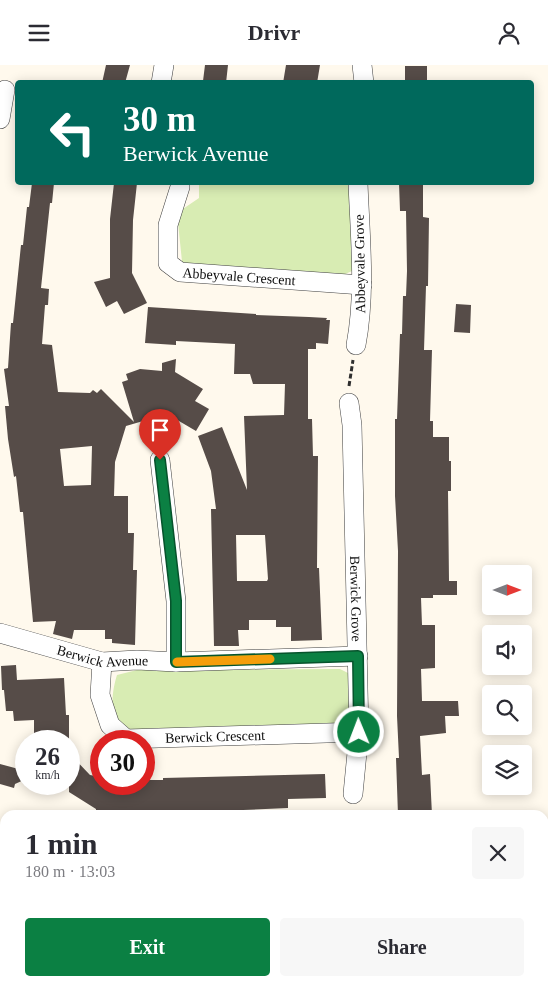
<!DOCTYPE html>
<html lang="en">
<head>
<meta charset="utf-8">
<style>
	body { margin:0; font-family:"Times New Roman",serif; background:#f7f7f7; color:#2b2b33; height:100vh; display:flex; flex-direction:column; font-size:19px; white-space:nowrap }
	* { box-sizing:border-box; margin:0 }
	p { font-size:16px; color:#7c7c81 }
	.icon { flex:none; width:28px; height:28px; fill:none; stroke:currentColor; stroke-width:2; stroke-linecap:round; stroke-linejoin:round }
	.map { position:relative; flex:1; overflow:hidden }
	.drawer { position:absolute; left:0px; top:745px; width:549px; height:176px; display:flex; flex-direction:column; background:#fff; border-radius:15px 15px 0 0; box-shadow:0 2px 12px #0003 }
	.drawer>* { flex:none }
	.hud { position:absolute; left:15px; top:15px; width:519px; height:105px; border-radius:5px; box-shadow:0 2px 12px #0003; background:#00695c; color:#fff; overflow:hidden }
	.needle { width:32px; rotate:90deg }
	.buttons { position:absolute; left:482px; top:500px; display:grid; gap:10px }
	.buttons a { display:grid; place-items:center; width:50px; height:50px; border-radius:5px; background:#fff; box-shadow:0 2px 12px #0003; font-size:25px }
	.speed { position:absolute; left:15px; top:665px; display:flex; gap:10px; font-size:25px; font-weight:700; text-align:center }
	.speed>* { display:grid; place-content:center; width:65px; height:65px; border-radius:50%; background:#fff; box-shadow:0 2px 12px #0003; line-height:1 }
	.speed small { font-size:12px; font-weight:400 }
	.speed .limit { border:8px solid #d22; background:#fff; color:#111 }
	.pin { position:absolute; display:grid; place-items:center; width:42px; height:42px; color:#fff; margin:-51px -21px; border-radius:50% 50% 50% 0; rotate:-45deg; box-shadow:0 0 5px #0007 }
	.pin .icon { rotate:45deg }
	.me { position:absolute; width:55px; margin:-28px; rotate:359deg; stroke-linejoin:round; filter:drop-shadow(0 0 4px #0008) }
	.turn { display:flex; align-items:center; gap:18px; height:105px; padding:0 25px; font-size:22px }
	.turn .icon { width:65px; height:65px; stroke-width:2.5 }
	.turn b { display:block; font-size:35px; line-height:42px }
	.round { display:grid; place-items:center; flex:none; width:52px; height:52px; border-radius:5px; background:#f7f7f7 }
	.overview { display:flex; align-items:center; justify-content:space-between; height:85px; padding:0 25px }
	h1 { font-size:30px; font-weight:700; line-height:38px }
	.primary-button { display:flex; gap:10px; margin-top:auto; padding:10px 25px }
	.primary-button a { flex:1; height:58px; border-radius:5px; background:#0b8043; color:#fff; font-size:20px; font-weight:700; line-height:58px; text-align:center }
	.primary-button a+a { background:#f7f7f7; color:#2b2b33 }
	header { display:flex; justify-content:space-between; align-items:center; height:65px; padding:0 25px; background:#fff; font-size:22px; font-weight:700 }
	.map>svg:first-child { display:block }
	.green { fill:#d8ecb3 }
	.building { fill:#564c48; fill-rule:evenodd }
	.lines { fill:none; stroke-linecap:round; stroke-linejoin:round }
	.street-casing { stroke:#404040; stroke-width:20 }
	.path { stroke:#2f2f2f; stroke-width:3; stroke-dasharray:5 2.5; stroke-linecap:butt }
	.street { stroke:#fff; stroke-width:19 }
	.route-casing { stroke:#07532c; stroke-width:12 }
	.route { stroke:#0b8043; stroke-width:9 }
	.slow { stroke:#f59e0b; stroke-width:9 }
	.labels { text-anchor:middle; dominant-baseline:central; stroke-width:5; stroke-linejoin:round; paint-order:stroke }
	.street-label { font-size:14px; fill:#0d0d0d; stroke:#fff }
</style>
</head>
<body>
<header><svg class="icon" aria-label="menu" viewBox="0 0 24 24"><path d="M4 6h16M4 12h16M4 18h16"/></svg>Drivr<svg class="icon" aria-label="person" viewBox="0 0 24 24"><circle cx="12" cy="8" r="4"/><path d="M4 21q1-7 8-7t8 7"/></svg></header>
<div class="map">
<svg width="548" height="921" viewBox="0 0 548 921">
	<rect width="100%" height="100%" fill="#fff9ed"/>
	<path class="green" d="M199,118H350L355,199L352,206L343,210L183,206L177,148L199,133Z
		M340,604L350,609L352,649L346,658L130,667C127,663 122,660 118,656C109,644 113,623 117,610L137,605Z
		M544,816H548V921H480L479,916H544Z
		M191,916H349V921H191Z"/>
	<path class="building" d="M106,0H130L125,18H102Z
		M205,0H228L226,18L203,16Z
		M286,0H320L317,18H283Z
		M405,1H427V18H405Z
		M32,118H54L52,138H50L41,223L49,224L48,240H45L42,279L52,280L58,327L90,328L93,325L97,328L101,324L134,357L122,317L128,315L126,309L140,304L162,306V298L176,294L175,307L203,324L195,336L209,344L196,366L167,349L126,361L115,397L114,431H128V468H134L133,505H137L135,580L112,578V574H105V565H74L72,574L53,569L56,556L33,557L23,447H20L16,411L14,412L8,374L5,341H9L4,304L8,303L11,258H13L21,180H23L27,142H29ZM92,381L91,420L64,421L60,384Z
		M114,118H137L133,155L132,208L147,238L124,249L117,236L106,242L94,217L110,213V154Z
		M399,118H423V152L429,153L428,221H426L424,285H432L430,356H433V372H449V396H451V426H448L449,516H457V530H433V533H421L422,560H435V603L421,604L422,636H458L459,651H445L446,668L420,671L422,710L430,709L432,750H398L396,693H399L397,651L398,486L395,431V354H397L400,269H402L403,231H406L407,206L406,146H400Z
		M456,239L471,240L470,268L454,267Z
		M148,242L256,249V250L309,252L327,253L326,255H330L328,279L316,278V284H308V354H312L313,391H318L317,503H319L322,575L291,576V562H276V555H249V565H238L239,581H214L211,444H216L211,406L198,371L222,362L247,425L244,351L284,350L285,319H253L250,309H234L235,279L176,276V280L145,278ZM236,470H265L268,514L267,516H237Z
		M16,600L17,615L64,613L66,650H69V676H34V655L14,656L13,646H6L4,625H2L1,601Z
		M69,688L90,710L101,712V719H144V715H163V713L325,709L326,733L288,734V743L243,745L240,748H178V750H96V744L69,727Z
		M0,699L26,706V714L15,719L14,723L0,719Z"/>
	<g class="lines">
		<g class="street-casing">
			<g id="street">
				<path d="M362,0L364,18"/>
				<path d="M161,18L164,0"/>
				<path d="M0,54L5,25"/>
				<path id="s1" d="M180,122L168,160V198L180,207L362,220"/>
				<path d="M356,280C366,227 360,171 358,118"/>
				<path id="s2" d="M349,338L352,360L359,667L353,729"/>
				<path d="M160,395L176,536V597"/>
				<path id="s3" d="M0,568L102,597L137,595L176,597L358,591"/>
				<path id="s4" d="M102,597L100,630L110,660L126,674L359,667"/>
				<path d="M354,916V921"/>
			</g>
		</g>
		<path class="path" d="M349,321L353,295
			M166,921V916"/>
		<use href="#street" class="street"/>
	</g>
	<g class="lines">
		<g class="route-casing">
			<path id="route" d="M160,395L176,536V597L358,591L359,667"/>
		</g>
		<use href="#route" class="route"/>
		<path class="slow" d="M177,597L270,594"/>
	</g>
	<g class="labels">
		<g class="street-label">
			<text transform="translate(360 199) rotate(-91)">Abbeyvale Grove</text>
			<text stroke="none"><textPath href="#s1" startOffset="152">Abbeyvale Crescent</textPath></text>
			<text stroke="none"><textPath href="#s2" startOffset="196">Berwick Grove</textPath></text>
			<text stroke="none"><textPath href="#s3" startOffset="106">Berwick Avenue</textPath></text>
			<text stroke="none"><textPath href="#s4" startOffset="175">Berwick Crescent</textPath></text>
		</g>
	</g>
</svg>
<div class="buttons">
<a><svg class="needle" viewBox="-14 -14 28 28"><path d="M0-13l5 13h-10z" fill="#e53935"/><path d="M0 13l5-13h-10z" fill="#7c7c81"/></svg></a>
<a><svg class="icon" aria-label="sound" viewBox="0 0 24 24"><path d="M4 9h4l5-4v14l-5-4H4zM17 9q2 3 0 6"/></svg></a>
<a><svg class="icon" aria-label="search" viewBox="0 0 24 24"><circle cx="10" cy="10" r="6"/><path d="M15 15l6 6"/></svg></a>
<a><svg class="icon" aria-label="layers" viewBox="0 0 24 24"><path d="M12 4l9 5-9 5-9-5zM3 14l9 5 9-5"/></svg></a>
</div>
<div class="speed"><div>26<small>km/h</small></div><div class="limit">30</div></div>
<div class="pin" style="left:160px;top:395px;background:#d93025"><svg class="icon" aria-label="arrive" viewBox="0 0 24 24"><path d="M6 21V4h12l-3 4 3 4H6"/></svg></div>
<svg class="me" style="left:359px;top:667px" viewBox="-20 -20 40 40"><circle r="17" fill="#0b8043" stroke="#fff" stroke-width="3"/><path d="M0-11L8 9 0 5-8 9z" fill="#fff"/></svg>
<div class="hud">
<div class="turn"><svg class="icon" aria-label="left" viewBox="0 0 24 24"><path d="M17 20v-9H6M10 6l-5 5 5 5"/></svg><div><b>30 m</b>Berwick Avenue</div></div>
</div>
<section class="drawer">
<div class="overview"><div><h1>1 min</h1><p>180 m · 13:03</p></div><a class="round"><svg class="icon" aria-label="close" viewBox="0 0 24 24"><path d="M6 6l12 12M18 6L6 18"/></svg></a></div>
<div class="primary-button"><a>Exit</a><a>Share</a></div>
</section>
</div>
</body>
</html>
